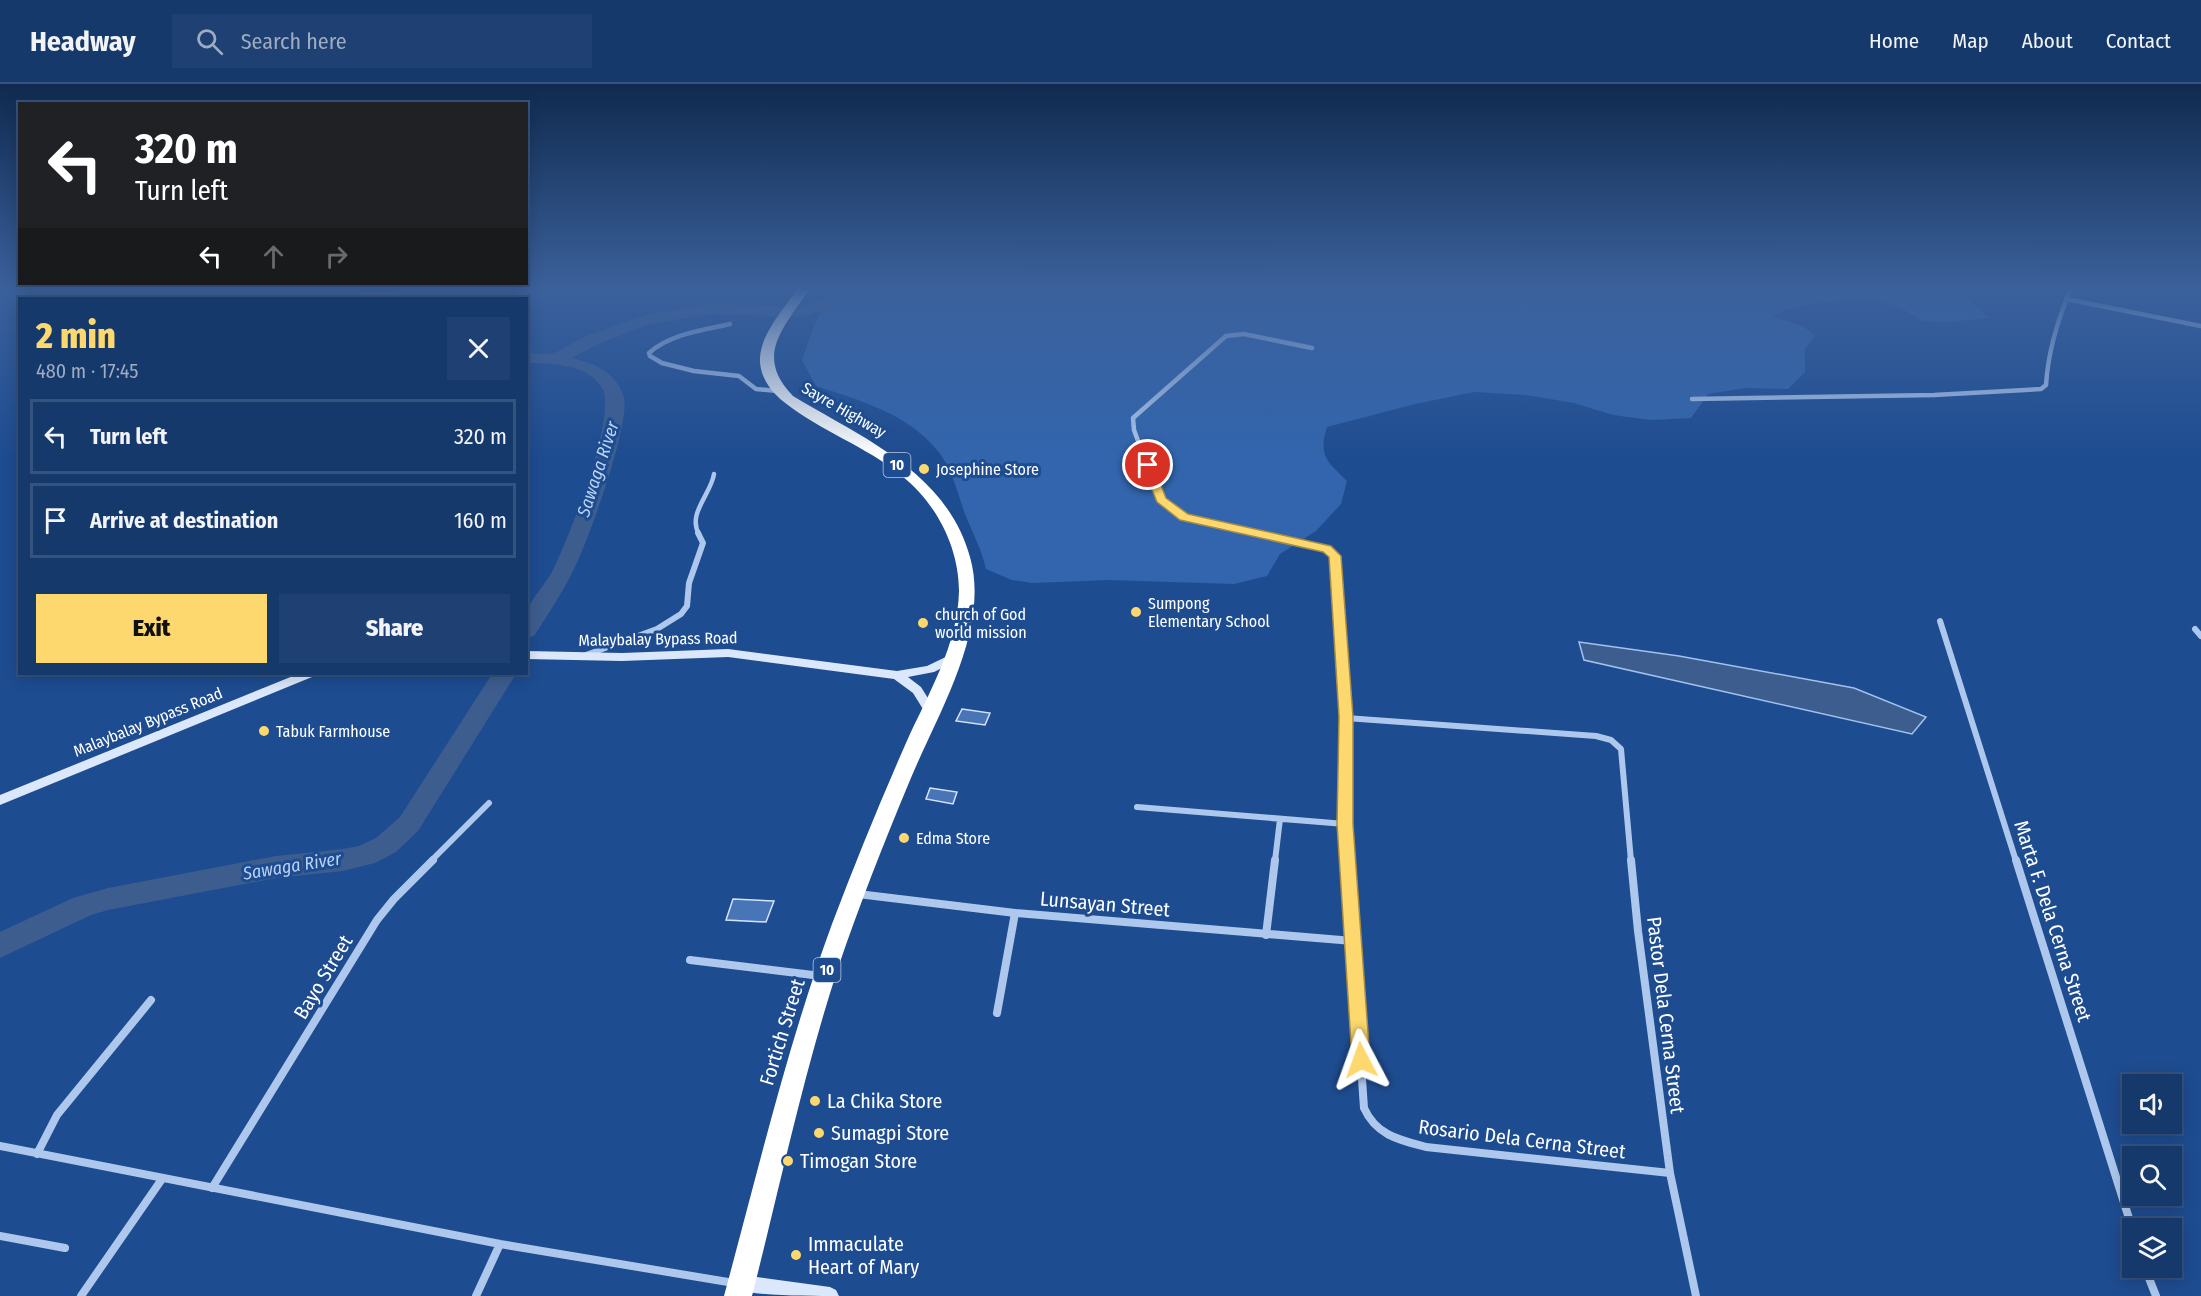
<!DOCTYPE html>
<html lang="en">
<head>
<meta charset="utf-8">
<style>
	body { margin:0; font-family:"Fira Sans Condensed",sans-serif; background:#1f4072; color:#f1f3f6; height:100vh; display:flex; flex-direction:column; font-size:22px; white-space:nowrap }
	* { box-sizing:border-box; margin:0 }
	p { font-size:20px; color:#9eacc2 }
	.icon { flex:none; width:33px; height:33px; fill:none; stroke:currentColor; stroke-width:2; stroke-linecap:round; stroke-linejoin:round }
	.map { position:relative; flex:1; overflow:hidden }
	.sheet { position:absolute; left:18px; top:213px; width:510px; height:378px; display:flex; flex-direction:column; background:#16396c; border-radius:0px; box-shadow:0 3px 15px #0003,0 0 0 2px #35537f }
	.sheet>* { flex:none }
	.banner { position:absolute; left:18px; top:18px; width:510px; height:183px; border-radius:0px; box-shadow:0 3px 15px #0003,0 0 0 2px #35537f; background:#202124; color:#fff; overflow:hidden }
	.controls { position:absolute; left:2122px; top:990px; display:grid; gap:12px }
	.controls a { display:grid; place-items:center; width:60px; height:60px; border-radius:0px; background:#16396c; box-shadow:0 3px 15px #0003,0 0 0 2px #35537f; font-size:30px }
	.pin { position:absolute; display:grid; place-items:center; width:51px; height:51px; color:#fff; margin:-26px; border:3px solid #fff; border-radius:50%; box-shadow:0 2px 6px #0007 }
	.me { position:absolute; width:66px; margin:-33px; rotate:356deg; stroke-linejoin:round; filter:drop-shadow(0 0 4px #0008) }
	.turn { display:flex; align-items:center; gap:21px; height:126px; padding:0 18px; font-size:27px }
	.turn .icon { width:78px; height:78px; stroke-width:2.5 }
	.turn b { display:block; font-size:42px; line-height:51px }
	.lanes { display:flex; align-items:center; height:57px; padding:0 18px; background:#0003; justify-content:center; gap:30px; direction:ltr }
	.lanes .off { opacity:.35 }
	.round { display:grid; place-items:center; flex:none; width:63px; height:63px; border-radius:0px; background:#1f4072 }
	.headline { display:flex; align-items:center; justify-content:space-between; height:102px; padding:0 18px }
	h1 { font-size:36px; font-weight:800; line-height:45px; color:#fcd86e }
	.primary-button { display:flex; gap:12px; margin-top:auto; padding:12px 18px }
	.primary-button a { flex:1; height:69px; border-radius:0px; background:#fcd86e; color:#111; font-size:24px; font-weight:800; line-height:69px; text-align:center }
	.primary-button a+a { background:#1f4072; color:#f1f3f6 }
	ul { padding:0; list-style:none }
	li { display:flex; align-items:center; gap:18px; height:75px; margin:0 12px 9px; padding:0 6px; border:3px solid #35537f; border-radius:0px }
	li div { flex:1 }
	li b { display:block; font-size:22px }
	li em { font-style:normal }
	header { display:flex; align-items:center; gap:36px; box-sizing:border-box; height:84px; padding:0 30px; background:#16396c; border-bottom:2px solid #35537f }
	header strong { font-size:28px }
	nav { display:flex; gap:33px; margin-inline-start:auto; font-size:21px }
	.search { width:420px; height:54px; background:#1f4072; display:flex; align-items:center; gap:15px; box-sizing:border-box; padding:0 21px; border-radius:0px; color:#9eacc2; font-size:22px }
	.map>svg:first-child { display:block }
	.green { fill:#3265ad }
	.water { fill:#3d5d8f; stroke:#a1c2ef; stroke-width:1.5 }
	.lines { fill:none; stroke-linecap:round; stroke-linejoin:round }
	.river { fill:#3d5d8f; fill-rule:evenodd }
	.building { fill:#4775b7; stroke:#d4e3fa; stroke-width:1.5 }
	.street-far2 { stroke:#aec8ed; stroke-width:4.5 }
	.street-far1 { stroke:#aec8ed; stroke-width:6 }
	.street { stroke:#aec8ed; stroke-width:8 }
	.secondary { fill:#dbe7fa; fill-rule:evenodd }
	.highway { fill:#fff; fill-rule:evenodd }
	.route { fill:#fcd86e; stroke:#a48c48; stroke-width:1.5 }
	.poi-dot { fill:#fcd86e; stroke:#1e4c90; stroke-width:2 }
	.labels { text-anchor:middle; dominant-baseline:central; stroke-width:6; stroke-linejoin:round; paint-order:stroke }
	.shield { fill:#1e4c90; stroke:#bcc9de; stroke-width:1.5 }
	.shield-label { font-size:15px; font-weight:bold; fill:#fff }
	.street-label { font-size:16px; fill:#fff; stroke:#1e4c90 }
	.poi-label { font-size:16px; fill:#fff; stroke:#1e4c90; text-anchor:start }
	.water-label { font-size:18px; font-style:italic; fill:#bad2f4; stroke:#1e4c90 }
	.near-street-label { font-size:20px; fill:#fff; stroke:#1e4c90 }
	.near-poi-label { font-size:20px; fill:#fff; stroke:#1e4c90; text-anchor:start }
</style>
</head>
<body>
<header>
<strong>Headway</strong>
<div class="search"><svg class="icon" aria-label="search" viewBox="0 0 24 24"><circle cx="10" cy="10" r="6"/><path d="M15 15l6 6"/></svg>Search here</div>
<nav><a>Home</a><a>Map</a><a>About</a><a>Contact</a></nav>
</header>
<div class="map">
<svg width="2201" height="1212" viewBox="0 0 2201 1212">
	<rect width="100%" height="100%" fill="#1e4c90"/>
	<path class="green" d="M878,204H1952L1979,224L1988,234L1948,238L1922,237L1906,227L1873,214L1816,219L1788,225L1772,232L1803,242L1815,252L1805,265V288L1788,305L1745,304L1708,310L1691,334L1651,336L1613,331L1574,319L1526,311L1474,308L1415,320L1327,343C1318,372 1327,377 1347,397L1341,420L1316,447L1280,470L1267,492L1234,500L1109,496L1032,499L1012,496L986,485C981,464 973,450 965,430C957,408 952,384 937,366C908,330 859,316 816,302L802,276L813,244L825,220Z"/>
	<path class="water" d="M1579,558L1679,572L1854,604L1926,633L1912,650L1584,576Z"/>
	<g class="lines">
		<path class="river" d="M354,204C366,203 393,205 401,214H365Z
			M859,204H881L879,207L802,233L707,230L647,241L598,260L572,274C594,279 618,289 624,314C630,342 587,461 572,489C561,511 547,532 534,552L526,554C526,546 524,534 527,527C532,513 545,501 552,488C567,458 618,332 602,304C588,280 551,279 526,279V269L553,270L586,252L643,232L707,220L801,223Z
			M492,590H516L418,747L396,768L375,779L343,787L276,794L108,826L91,831L0,874V848L73,814L108,804L276,772L343,765L359,762L376,754L400,733Z"/>
	</g>
	<path class="building" d="M962,625L990,629L985,641L956,637Z
		M930,704L957,708L953,720L926,715Z
		M733,815L774,817L766,838L726,836Z"/>
	<g class="lines">
		<path class="street-far2" d="M2066,215L2201,242
			M730,240C703,246 670,250 649,269L650,272L662,279L694,287L739,292L756,305L778,307
			M1692,315L1934,311L2041,305L2046,301C2048,267 2058,235 2071,204
			M699,450C687,430 711,410 714,390
			M1260,450L1184,433L1160,416L1134,346L1133,334L1226,252L1244,250L1312,264"/>
		<path class="street-far1" d="M1254,449L1327,465L1335,472L1346,634L1345,740L1347,777
			M1940,537L2016,777
			M2195,545L2201,552
			M586,571L657,545L681,530L687,522L689,499L703,459L698,449
			M1346,634L1596,652L1611,656L1621,665L1631,777
			M1137,723L1345,740
			M431,777L489,719
			M1275,777L1280,735"/>
		<path class="street" d="M1347,776L1364,1024C1376,1051 1399,1056 1426,1063L1670,1089
			M1631,776L1638,847L1670,1089L1696,1212
			M2016,776L2133,1147
			M858,810L1015,829L1353,857
			M1266,851L1275,776
			M690,876L821,892
			M997,929L1015,829
			M0,1062L500,1160L734,1199
			M37,1070L57,1031L151,916
			M212,1104L377,836L394,815L433,776
			M0,1152L65,1164
			M2145,1184L2156,1212
			M81,1212L162,1095
			M476,1212L500,1160"/>
		<path class="secondary" d="M728,565L897,587L927,582L954,569L960,573L958,576L934,588L908,593L921,603L936,627L930,631L926,630L913,609L894,595L728,573L622,577L526,575V567L622,569Z
			M298,590H314L312,593L0,721V711Z
			M742,1191L830,1203L836,1206L839,1212C810,1212 761,1212 736,1206L733,1200L736,1194Z"/>
		<path class="highway" d="M798,204H810C785,243 753,271 793,312C862,354 946,387 970,473C991,547 935,634 908,701C883,761 859,822 838,884C803,991 780,1102 752,1212H724C758,1087 787,962 832,840C855,779 880,718 906,659C928,610 958,561 959,507C959,463 936,419 902,392C866,362 820,347 784,318C771,308 759,292 760,274C761,249 785,224 798,204Z"/>
	</g>
	<linearGradient id="sky" x2="0" y2="1"><stop stop-color="#102a4f"/><stop offset="0.55" stop-color="#3b619c"/><stop offset="1" stop-color="#3b619c" stop-opacity="0"/></linearGradient>
	<rect width="2201" height="373" fill="url(#sky)"/>
	<path class="route" d="M1148,378L1153,381L1166,414L1188,430L1331,462L1341,472L1353,633V740L1370,976L1367,982L1361,984L1354,982L1352,976L1337,740L1339,633L1329,473L1323,468L1180,436L1157,418L1142,381Z"/>
	<g class="poi-dot">
		<circle cx="924" cy="385" r="6"/>
		<circle cx="1136" cy="528" r="6"/>
		<circle cx="923" cy="539" r="6"/>
		<circle cx="264" cy="647" r="6"/>
		<circle cx="904" cy="754" r="6"/>
		<circle cx="815" cy="1017" r="6"/>
		<circle cx="819" cy="1049" r="6"/>
		<circle cx="788" cy="1077" r="6"/>
		<circle cx="796" cy="1171" r="6"/>
	</g>
	<g class="labels">
		<g class="shield">
			<rect x="883.5" y="369" width="27" height="24" rx="4.5"/>
			<rect x="813.5" y="874" width="27" height="24" rx="4.5"/>
		</g>
		<g class="shield-label">
			<text x="897" y="381">10</text>
			<text x="827" y="886">10</text>
		</g>
		<g class="street-label">
			<text transform="translate(844 326) rotate(30)">Sayre Highway</text>
			<text transform="translate(658 555) rotate(-1)">Malaybalay Bypass Road</text>
			<text transform="translate(148 638) rotate(-22)">Malaybalay Bypass Road</text>
		</g>
		<g class="poi-label">
			<text x="936" y="385">Josephine Store</text>
			<text x="1148" y="519">Sumpong<tspan x="1148" dy="18">Elementary School</tspan></text>
			<text x="935" y="530">church of God<tspan x="935" dy="18">world mission</tspan></text>
			<text x="276" y="647">Tabuk Farmhouse</text>
			<text x="916" y="754">Edma Store</text>
		</g>
		<g class="water-label">
			<text transform="translate(598 385) rotate(-72)">Sawaga River</text>
			<text transform="translate(292 782) rotate(-9)">Sawaga River</text>
		</g>
		<g class="near-street-label">
			<text transform="translate(1105 820) rotate(5)">Lunsayan Street</text>
			<text transform="translate(2053 837) rotate(72)">Marta F. Dela Cerna Street</text>
			<text transform="translate(323 893) rotate(-59)">Bayo Street</text>
			<text transform="translate(1666 931) rotate(83)">Pastor Dela Cerna Street</text>
			<text transform="translate(782 948) rotate(-73)">Fortich Street</text>
			<text transform="translate(1522 1055) rotate(7)">Rosario Dela Cerna Street</text>
		</g>
		<g class="near-poi-label">
			<text x="827" y="1017">La Chika Store</text>
			<text x="831" y="1049">Sumagpi Store</text>
			<text x="800" y="1077">Timogan Store</text>
			<text x="808" y="1160">Immaculate<tspan x="808" dy="23">Heart of Mary</tspan></text>
		</g>
	</g>
</svg>
<div class="controls">
<a><svg class="icon" aria-label="sound" viewBox="0 0 24 24"><path d="M4 9h4l5-4v14l-5-4H4zM17 9q2 3 0 6"/></svg></a>
<a><svg class="icon" aria-label="search" viewBox="0 0 24 24"><circle cx="10" cy="10" r="6"/><path d="M15 15l6 6"/></svg></a>
<a><svg class="icon" aria-label="layers" viewBox="0 0 24 24"><path d="M12 4l9 5-9 5-9-5zM3 14l9 5 9-5"/></svg></a>
</div>
<div class="pin" style="left:1148px;top:381px;background:#d93025"><svg class="icon" aria-label="arrive" viewBox="0 0 24 24"><path d="M6 21V4h12l-3 4 3 4H6"/></svg></div>
<svg class="me" style="left:1361px;top:976px" viewBox="-20 -20 40 40"><path d="M0-17L14 15 0 8-14 15z" fill="#fcd86e" stroke="#fff" stroke-width="4"/></svg>
<div class="banner">
<div class="turn"><svg class="icon" aria-label="left" viewBox="0 0 24 24"><path d="M17 20v-9H6M10 6l-5 5 5 5"/></svg><div><b>320 m</b>Turn left</div></div>
<div class="lanes"><svg class="icon" aria-label="left" viewBox="0 0 24 24"><path d="M17 20v-9H6M10 6l-5 5 5 5"/></svg><svg class="icon off" aria-label="ahead" viewBox="0 0 24 24"><path d="M12 20V5M6 11l6-6 6 6"/></svg><svg class="icon off" aria-label="right" viewBox="0 0 24 24"><path d="M7 20v-9h11M14 6l5 5-5 5"/></svg></div>
</div>
<section class="sheet">
<div class="headline"><div><h1>2 min</h1><p>480 m · 17:45</p></div><a class="round"><svg class="icon" aria-label="close" viewBox="0 0 24 24"><path d="M6 6l12 12M18 6L6 18"/></svg></a></div>
<ul>
<li><svg class="icon" aria-label="left" viewBox="0 0 24 24"><path d="M17 20v-9H6M10 6l-5 5 5 5"/></svg><div><b>Turn left</b></div><em>320 m</em></li>
<li><svg class="icon" aria-label="arrive" viewBox="0 0 24 24"><path d="M6 21V4h12l-3 4 3 4H6"/></svg><div><b>Arrive at destination</b></div><em>160 m</em></li>
</ul>
<div class="primary-button"><a>Exit</a><a>Share</a></div>
</section>
</div>
</body>
</html>
